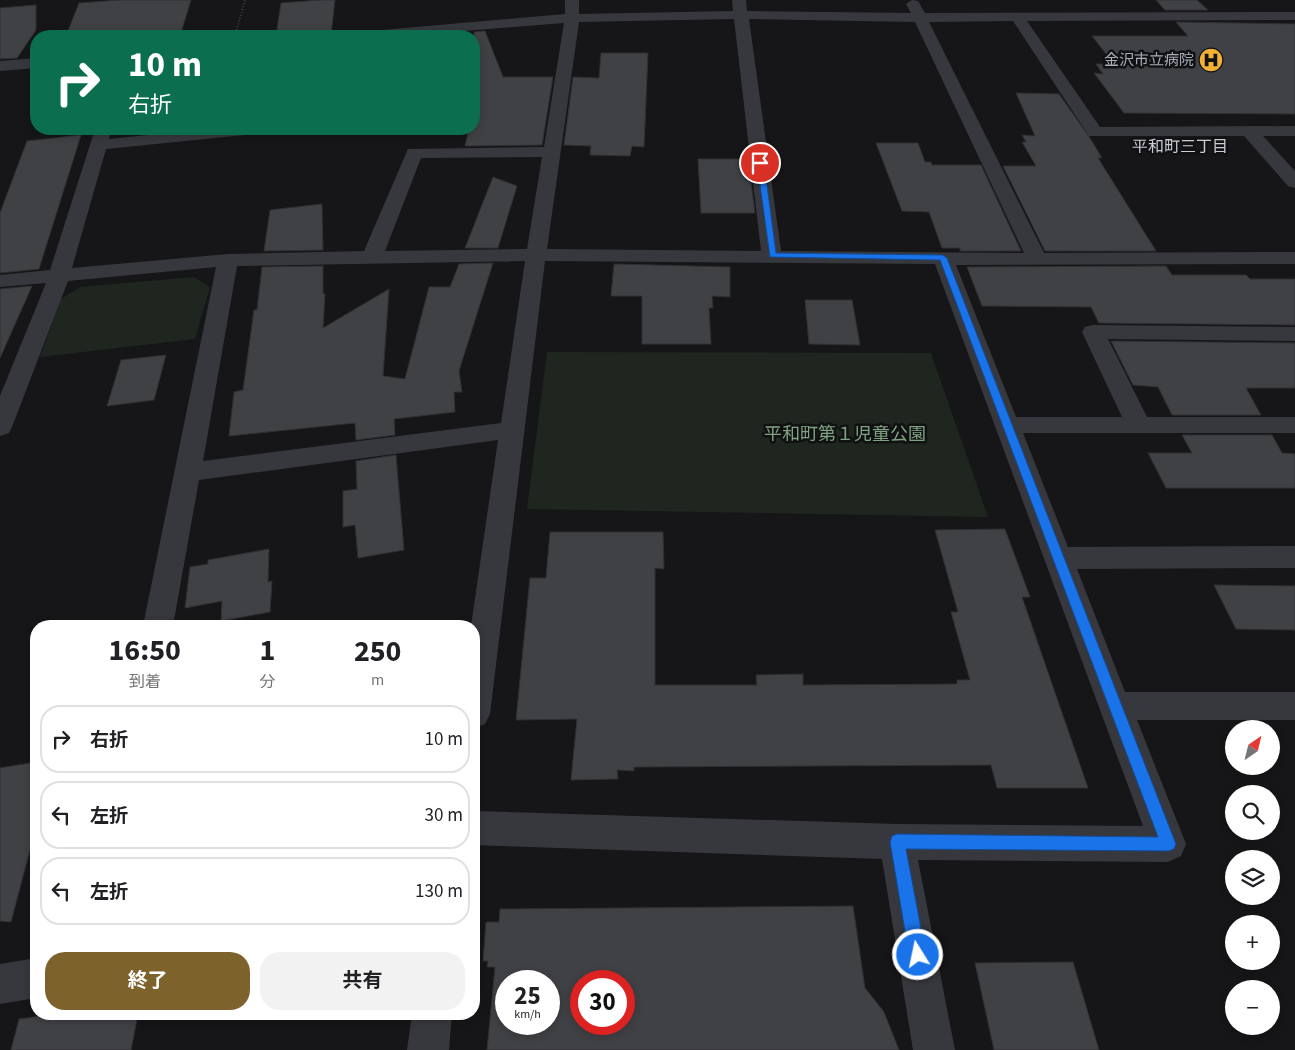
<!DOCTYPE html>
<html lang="ja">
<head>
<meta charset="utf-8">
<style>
	body { margin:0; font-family:"Source Sans 3","Noto Sans JP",sans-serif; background:#f2f2f2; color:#202124; height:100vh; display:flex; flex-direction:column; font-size:19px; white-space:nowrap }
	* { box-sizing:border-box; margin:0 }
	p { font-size:16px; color:#757577 }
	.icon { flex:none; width:28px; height:28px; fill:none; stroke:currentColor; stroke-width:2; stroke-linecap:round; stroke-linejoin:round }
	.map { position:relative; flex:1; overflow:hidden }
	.panel { position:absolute; left:30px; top:620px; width:450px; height:400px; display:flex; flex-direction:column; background:#fff; border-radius:20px; box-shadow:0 2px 8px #0003 }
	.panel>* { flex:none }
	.guide { position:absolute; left:30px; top:30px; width:450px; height:105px; border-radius:20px; box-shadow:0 2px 8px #0003; background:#0b6e4f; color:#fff; overflow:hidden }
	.needle { width:32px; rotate:35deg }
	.fabs { position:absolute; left:1225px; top:720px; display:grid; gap:10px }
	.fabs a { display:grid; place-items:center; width:55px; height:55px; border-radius:50%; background:#fff; box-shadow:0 2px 8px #0003; font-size:25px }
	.speed { position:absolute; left:495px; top:970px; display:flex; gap:10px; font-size:25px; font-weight:700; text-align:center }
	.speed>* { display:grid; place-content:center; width:65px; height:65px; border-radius:50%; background:#fff; box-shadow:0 2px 8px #0003; line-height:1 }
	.speed small { font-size:12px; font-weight:400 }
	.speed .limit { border:8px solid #d22; background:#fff; color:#111 }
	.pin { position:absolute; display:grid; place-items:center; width:42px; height:42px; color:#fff; margin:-21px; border:2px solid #fff; border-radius:50%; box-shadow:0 1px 5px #0007 }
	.me { position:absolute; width:55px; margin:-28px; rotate:350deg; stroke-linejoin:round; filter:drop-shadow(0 0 4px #0008) }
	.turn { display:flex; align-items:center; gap:18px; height:105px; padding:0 15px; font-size:22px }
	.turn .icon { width:65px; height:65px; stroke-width:2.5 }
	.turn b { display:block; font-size:35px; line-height:42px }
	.eta { display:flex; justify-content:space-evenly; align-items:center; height:85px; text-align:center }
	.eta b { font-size:30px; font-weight:700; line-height:35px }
	.primary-button { display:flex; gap:10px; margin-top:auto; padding:10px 15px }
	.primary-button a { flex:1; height:58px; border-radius:20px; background:#7e622b; color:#fff; font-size:20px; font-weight:700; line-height:58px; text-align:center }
	.primary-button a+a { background:#f2f2f2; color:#202124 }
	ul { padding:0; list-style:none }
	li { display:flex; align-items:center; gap:15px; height:68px; margin:0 10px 8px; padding:0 5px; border:2px solid #e0e0e0; border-radius:20px }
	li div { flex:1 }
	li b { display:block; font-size:19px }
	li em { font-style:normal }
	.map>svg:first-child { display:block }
	.green { fill:#1e261f }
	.building { fill:#404145; stroke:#303034; fill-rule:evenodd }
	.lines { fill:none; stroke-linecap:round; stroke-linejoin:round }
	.path { stroke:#3d3f44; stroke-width:2; stroke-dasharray:1 2; stroke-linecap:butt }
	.minor { fill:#37383d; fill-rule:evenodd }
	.route { fill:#1a73e8; stroke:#114b97 }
	.labels { text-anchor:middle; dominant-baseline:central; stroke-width:5; stroke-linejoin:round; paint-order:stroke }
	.far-poi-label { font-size:15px; fill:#a8adb8; stroke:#111113; text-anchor:end }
	.far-neighbourhood-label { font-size:16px; fill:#c9ccd4; stroke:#111113 }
	.park-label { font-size:18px; fill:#7fa381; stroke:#111113 }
</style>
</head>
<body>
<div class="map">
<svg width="1295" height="1050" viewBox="0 0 1295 1050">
	<rect width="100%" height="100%" fill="#161618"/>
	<path class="green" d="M194,277L210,287L195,339L40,357L61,299L80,287Z
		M547,352L931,353L988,517L527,509Z"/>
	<path class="building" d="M120,0H191L180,36H66L79,3Z
		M320,0H335L331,35L276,36L281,3Z
		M1156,0H1197L1208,10H1165Z
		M36,5V30L17,58L0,59V8Z
		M1176,22L1295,24V114L1124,113L1094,73L1103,74L1096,64H1114L1092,36H1188Z
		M485,31L503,77H553L542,145L465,146L469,129H474V32Z
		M601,53H648L644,147L632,146L630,156L590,155L591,146L564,145L573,77L599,78Z
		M1016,93L1059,94L1090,138L1102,158H1098L1156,251H1045L1003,166H1036L1022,142H1026L1022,135L1035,136Z
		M81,135L39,269L0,273V213L27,141Z
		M876,143H918L925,162H931L932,165H981L1021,251H960V248H942L929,212L902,211Z
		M698,159H748L755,213H701Z
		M493,177L517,186L498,248H465Z
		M322,204L323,250L264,251L270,210Z
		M493,263L459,371L462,392H454L455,412L394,419L395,435L356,440L355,423L229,436L234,392L243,390L254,310H257L262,267L323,266V294H325L323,328L389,289L383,376L405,379L429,287H450L459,264Z
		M614,264L730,267V297L712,296L713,308H709L711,344H642V296H611Z
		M1166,266L1172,275H1246L1250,279H1295V325L1099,323L1091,307L982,306L967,267Z
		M32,286L0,358V289Z
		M805,300H852L860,345L809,344Z
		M1111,341L1295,343V388H1246L1261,415H1172L1158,387L1133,385Z
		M166,355L154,400L107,406L121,360Z
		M1182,435H1272L1282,453L1295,454V488H1166L1148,453H1192Z
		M396,455L404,550L358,558L355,525L343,527V491L357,489L356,461Z
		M1005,529L1030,597H1022L1088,788H997L991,765L634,767V771L617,770L618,779L571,780L577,719L516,720L530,578H546L550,532H663L664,569L655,568V685H757L756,675L803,674V685L957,684V680H970L951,612H958L935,530Z
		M269,549L268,582L272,581L270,612L221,621L222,601L185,608L190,567L208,564V560Z
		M1214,585L1295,586V630L1236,629Z
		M36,762V827L11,922L0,921V768Z
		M853,906L865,988L884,1012L899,1050H487L495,967H487L488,961H483L486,922H499L500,909ZM506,981H549V1024H506ZM581,981H624V1024H581Z
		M1073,962L1099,1050H994L975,963Z
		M56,1014H138L131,1050H11L19,1019Z"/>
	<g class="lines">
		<path class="path" d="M235,36L245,0"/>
		<path class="minor" d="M565,0H579V14L733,11L732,0H746L747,11L911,13L906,4L912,0L918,1L925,13L1295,12V20L1027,21L1100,127L1295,126V136H1263L1295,171V188L1288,186L1244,136H1089L1013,21L929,22L1044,253L1295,252V264L956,265L1016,417H1122L1082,332L1085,327L1093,325L1295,327V341L1108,339L1147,417H1295V433H1023L1068,547L1295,546V568L1077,569L1125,692H1295V720H1137L1186,844L1181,856L1168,862L918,860L955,1050H913L882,859L474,845V811L897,824L1143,826L935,264L545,261L490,714L485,724L474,728V626H471L498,440L199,480L173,626H143L216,267L68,281L12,427L9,433L0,436V396L46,283L0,287V275L50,270L95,129H111L109,139L207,129H264L261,133L255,134L106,149L72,268L228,254L364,251L408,149L544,147L564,23L403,36H346L348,33L565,14ZM734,19L761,251L547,249L579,22ZM749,19L915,22L1024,253L781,251ZM542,157L527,249L385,251L421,158ZM525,261L501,423L203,461L237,266Z
			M36,58V68L0,71V61Z
			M36,958V998L0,1004V964Z
			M412,1014H452L449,1050H407Z"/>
	</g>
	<path class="route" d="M760,161L764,163L776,253L943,255L947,258L1176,844L1174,849L1168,851L906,849L926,955L923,961L918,963L912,961L909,955L890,842L892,836L897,834L1158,837L940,260L770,257L757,163Z"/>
	<defs>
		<g id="hospital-disc" transform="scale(1.25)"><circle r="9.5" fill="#f2b134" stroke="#111113"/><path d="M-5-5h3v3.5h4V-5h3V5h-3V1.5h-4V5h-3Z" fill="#111"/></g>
	</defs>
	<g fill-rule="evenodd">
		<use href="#hospital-disc" x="1211" y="60"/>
	</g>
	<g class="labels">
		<g class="far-poi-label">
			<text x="1194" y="60">金沢市立病院</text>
		</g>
		<g class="far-neighbourhood-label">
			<text x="1180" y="147">平和町三丁目</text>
		</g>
		<g class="park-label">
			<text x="845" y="434">平和町第１児童公園</text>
		</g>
	</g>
</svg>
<div class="fabs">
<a><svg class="needle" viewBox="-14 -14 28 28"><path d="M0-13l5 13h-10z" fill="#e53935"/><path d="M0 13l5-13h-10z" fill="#757577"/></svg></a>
<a><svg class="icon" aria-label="search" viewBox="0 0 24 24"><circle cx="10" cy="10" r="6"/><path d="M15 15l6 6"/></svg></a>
<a><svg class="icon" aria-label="layers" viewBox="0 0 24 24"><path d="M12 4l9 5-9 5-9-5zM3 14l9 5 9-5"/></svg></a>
<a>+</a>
<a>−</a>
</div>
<div class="speed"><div>25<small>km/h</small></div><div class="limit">30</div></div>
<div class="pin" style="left:760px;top:163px;background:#d93025"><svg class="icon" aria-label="arrive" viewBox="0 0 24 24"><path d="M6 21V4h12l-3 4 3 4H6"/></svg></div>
<svg class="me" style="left:918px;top:955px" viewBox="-20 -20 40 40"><circle r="17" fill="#1a73e8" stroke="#fff" stroke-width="3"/><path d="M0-11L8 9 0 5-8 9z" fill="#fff"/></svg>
<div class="guide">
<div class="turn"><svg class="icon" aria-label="right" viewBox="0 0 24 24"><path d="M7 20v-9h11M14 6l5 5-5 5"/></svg><div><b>10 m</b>右折</div></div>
</div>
<section class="panel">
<div class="eta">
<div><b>16:50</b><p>到着</p></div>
<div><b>1</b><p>分</p></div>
<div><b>250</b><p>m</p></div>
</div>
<ul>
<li><svg class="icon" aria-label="right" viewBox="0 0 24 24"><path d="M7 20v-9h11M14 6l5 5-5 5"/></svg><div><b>右折</b></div><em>10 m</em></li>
<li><svg class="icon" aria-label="left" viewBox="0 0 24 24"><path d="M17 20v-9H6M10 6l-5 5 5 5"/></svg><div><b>左折</b></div><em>30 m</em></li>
<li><svg class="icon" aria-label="left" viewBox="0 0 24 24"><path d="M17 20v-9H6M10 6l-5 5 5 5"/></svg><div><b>左折</b></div><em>130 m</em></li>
</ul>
<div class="primary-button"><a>終了</a><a>共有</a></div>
</section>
</div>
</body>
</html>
